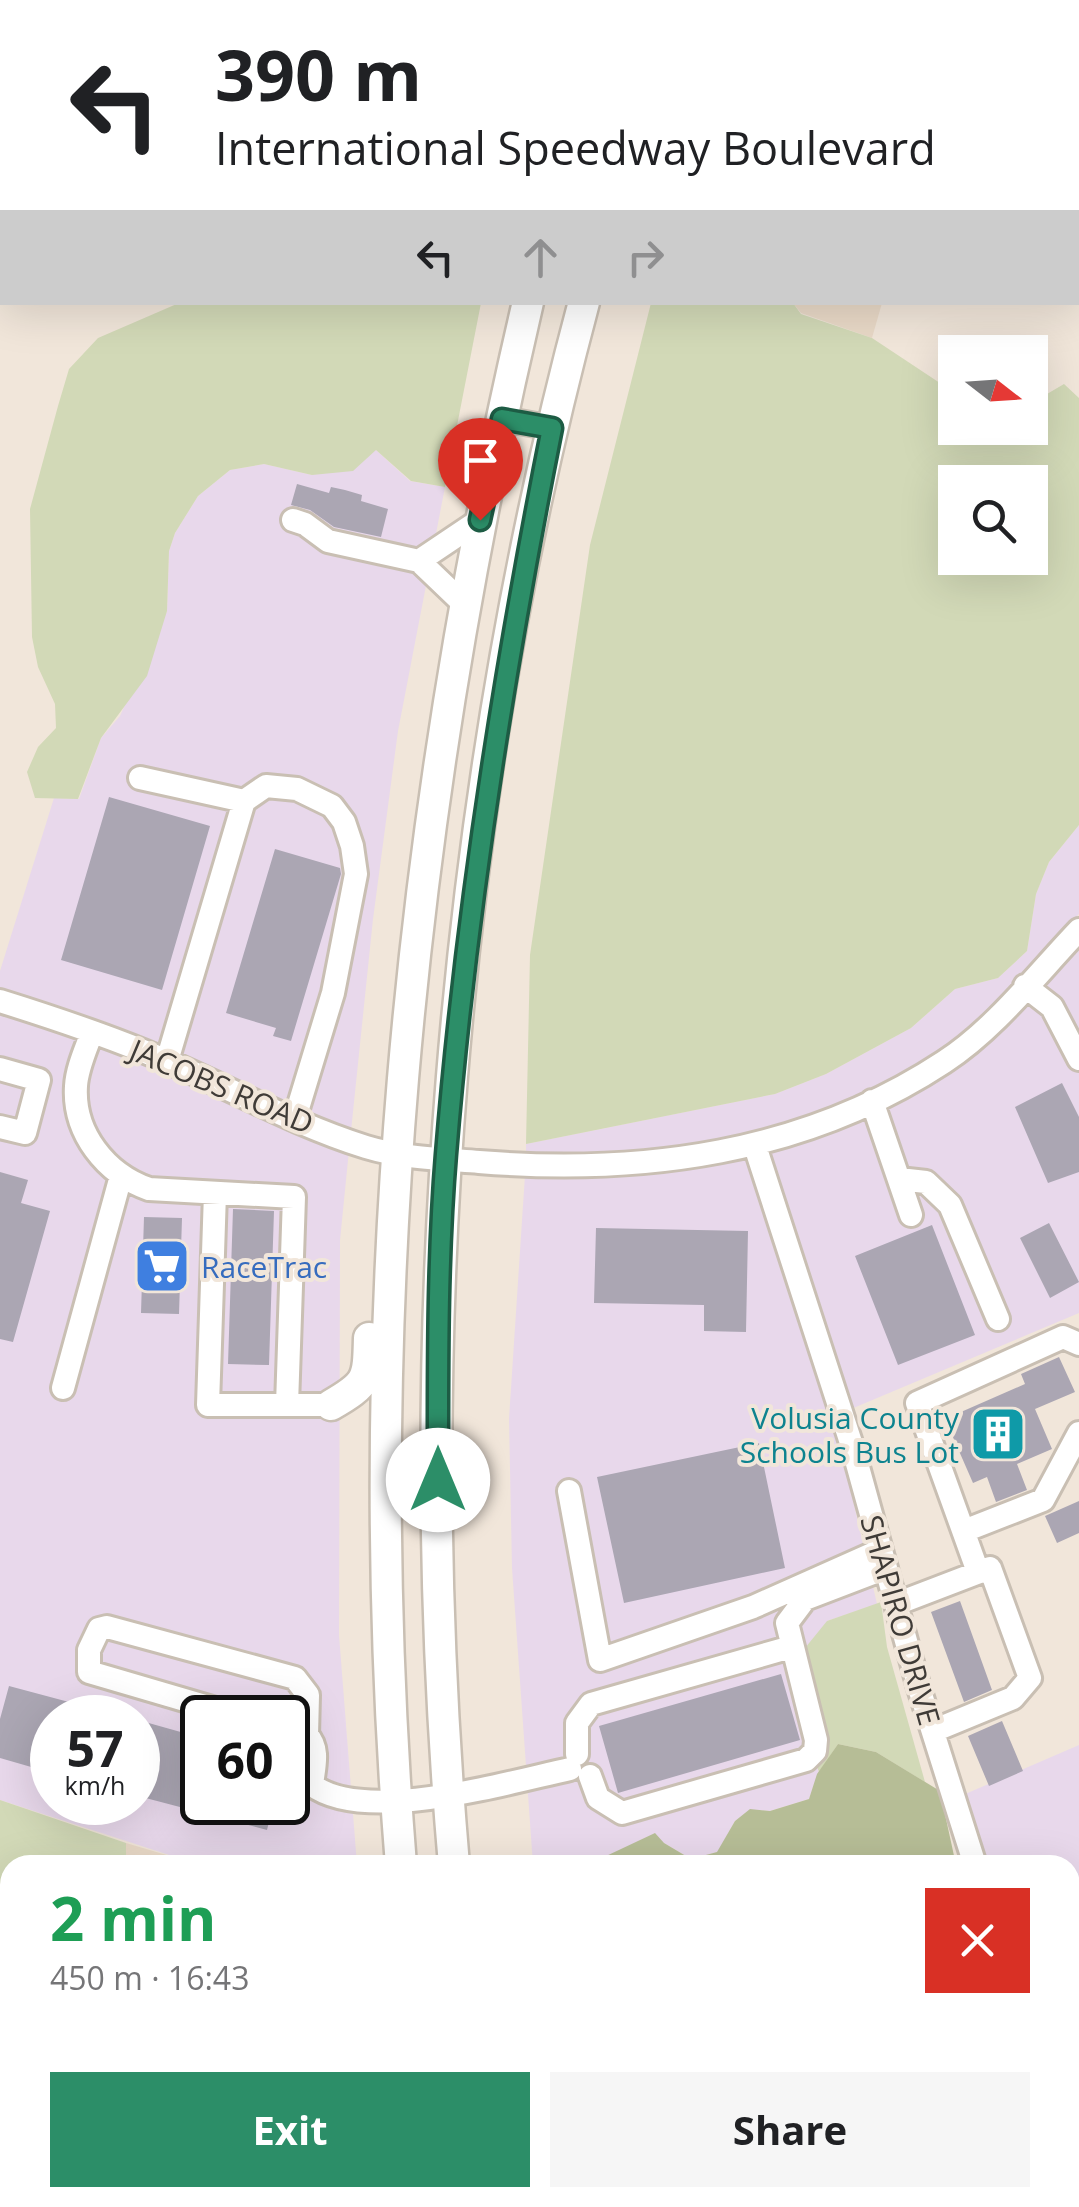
<!DOCTYPE html>
<html lang="en">
<head>
<meta charset="utf-8">
<style>
	body { margin:0; font-family:"Open Sans",sans-serif; background:#f6f6f6; color:#202124; height:100vh; display:flex; flex-direction:column; font-size:38px; white-space:nowrap }
	* { box-sizing:border-box; margin:0 }
	p { font-size:32px; color:#757577 }
	.icon { flex:none; width:55px; height:55px; fill:none; stroke:currentColor; stroke-width:2; stroke-linecap:round; stroke-linejoin:round }
	.map { position:relative; flex:1; overflow:hidden }
	.details { position:absolute; left:0px; top:1855px; width:1080px; height:352px; display:flex; flex-direction:column; background:#fff; border-radius:30px 30px 0 0; box-shadow:0 10px 40px #0002 }
	.details>* { flex:none }
	.banner { position:absolute; left:0px; top:0px; width:1080px; height:305px; box-shadow:0 10px 40px #0002; background:#fff; color:#202124; overflow:hidden }
	.needle { width:65px; rotate:107deg }
	.buttons { position:absolute; left:938px; top:335px; display:grid; gap:20px }
	.buttons a { display:grid; place-items:center; width:110px; height:110px; border-radius:0px; background:#fff; box-shadow:0 10px 40px #0002; font-size:50px }
	.speed { position:absolute; left:30px; top:1695px; display:flex; gap:20px; font-size:50px; font-weight:700; text-align:center }
	.speed>* { display:grid; place-content:center; width:130px; height:130px; border-radius:50%; background:#fff; box-shadow:0 10px 40px #0002; line-height:1 }
	.speed small { font-size:25px; font-weight:400 }
	.speed .limit { border:5px solid #111; border-radius:15px; background:#fff; color:#111 }
	.pin { position:absolute; display:grid; place-items:center; width:85px; height:85px; color:#fff; margin:-102px -42px; border-radius:50% 50% 50% 0; rotate:-45deg; box-shadow:0 0 10px #0007 }
	.pin .icon { rotate:45deg }
	.me { position:absolute; width:110px; margin:-55px; rotate:0deg; stroke-linejoin:round; filter:drop-shadow(0 0 8px #0008) }
	.turn { display:flex; align-items:center; gap:35px; height:210px; padding:0 50px; font-size:45px }
	.turn .icon { width:130px; height:130px; stroke-width:2.5 }
	.turn b { display:block; font-size:70px; line-height:85px }
	.lanes { display:flex; align-items:center; height:95px; padding:0 50px; background:#0003; justify-content:center; gap:50px; direction:ltr }
	.lanes .off { opacity:.35 }
	.round { display:grid; place-items:center; flex:none; width:105px; height:105px; border-radius:0px; background:#f6f6f6 }
	.overview { display:flex; align-items:center; justify-content:space-between; height:170px; padding:0 50px }
	h1 { font-size:60px; font-weight:700; line-height:75px; color:#1e9e55 }
	.action { display:flex; gap:20px; margin-top:auto; padding:20px 50px }
	.action a { flex:1; height:115px; border-radius:0px; background:#2c8e68; color:#fff; font-size:40px; font-weight:700; line-height:115px; text-align:center }
	.action a+a { background:#f6f6f6; color:#202124 }
	.map>svg:first-child { display:block }
	.built { fill:#e9d9c7 }
	.industrial { fill:#e8d8eb; fill-rule:evenodd }
	.green { fill:#d2d9b7; fill-rule:evenodd }
	.forest { fill:#b6bd96 }
	.building { fill:#aba6b3 }
	.lines { fill:none; stroke-linecap:round; stroke-linejoin:round }
	.minor-casing { stroke:#c9bfb3; stroke-width:28 }
	.major-casing { stroke:#c9bfb3; stroke-width:35 }
	.minor { stroke:#fff; stroke-width:22 }
	.major { stroke:#fff; stroke-width:30 }
	.route-casing { stroke:#1d5c44; stroke-width:25 }
	.route { stroke:#2c8e68; stroke-width:18 }
	.labels { text-anchor:middle; dominant-baseline:central; stroke-width:8; stroke-linejoin:round; paint-order:stroke }
	.street-label { font-size:30px; fill:#3f3b37; stroke:#f1e6da }
	.shop-label { font-size:30px; fill:#366cbe; stroke:#f1e6da; text-anchor:start }
	.culture-label { font-size:30px; fill:#0d838f; stroke:#f1e6da; text-anchor:end }
</style>
</head>
<body>
<div class="map">
<svg width="1079" height="2207" viewBox="0 0 1079 2207">
	<rect width="100%" height="100%" fill="#f1e6da"/>
	<path class="built" d="M793,303H882L872,338L801,313Z
		M126,1843L200,1865H114L126,1858Z
		M0,1884L10,1886V2144L0,2074Z
		M18,2198H178L179,2207H19Z"/>
	<path class="industrial" d="M376,450L410,481L445,487L398,731L373,919L351,1131L147,1042L0,992V971L54,798L79,799L101,738L120,716L167,611L169,551L175,533L198,496L230,470L264,464L312,475Z
		M1079,825V914L982,1017L941,1052L916,1067L852,1100L751,1137L664,1154L526,1156V1144L775,1094L826,1074L911,1028L955,989L998,978L1027,951L1036,894L1049,862Z
		M1076,948L1079,951V1313L851,1409L767,1152L863,1117Z
		M0,1011L139,1059L349,1150L340,1240L339,1635L357,1865H200L0,1800ZM52,1718H138V1802H52ZM202,1718H288V1802H202Z
		M748,1157L839,1440L877,1604L827,1621L805,1734L819,1772L809,1799L770,1811L750,1810L735,1821L718,1852L691,1859L664,1843L604,1857L602,1865H533L512,1568L509,1419L525,1175L558,1178L667,1172Z
		M1079,1745V2136L1075,2138L1070,2123V1865H985L963,1795Z
		M1079,2159V2207H973L993,2198H1070V2162Z"/>
	<path class="green" d="M179,303H481L445,487L411,481L376,450L353,471L312,475L264,464L230,470L198,496L175,533L169,551L167,611L147,676L101,738L78,799L35,798L27,772L38,747L56,728L55,704L38,667L32,637L30,509L58,406L69,369L98,338Z
		M651,303H793L801,314L872,338L955,393V428H1030V404L1064,384L1079,398V825L1049,862L1036,894L1027,951L998,978L955,989L911,1028L826,1074L775,1094L526,1144L530,955L590,545ZM1030,482V558H955V482Z
		M881,1602L887,1647L925,1782L876,1752L838,1744L819,1772L805,1734L792,1664L827,1621Z
		M0,1800L126,1843V1858L114,1865H10V1886L0,1884Z
		M0,2075L10,2144V2198H18L19,2207H0Z
		M187,2198H302L303,2207H188Z"/>
	<path class="forest" d="M838,1744L876,1752L940,1791L956,1865H602L604,1857L655,1833L664,1843L691,1859L717,1852L735,1821L750,1809L770,1811L809,1799L817,1774Z
		M561,2198H895L873,2207H562Z"/>
	<path class="building" d="M297,484L329,493L331,487L345,490L362,495L361,501L388,509L381,537L334,527L310,510L291,505Z
		M109,797L210,826L162,990L61,960Z
		M275,849L340,868L341,874L291,1041L273,1036L276,1028L226,1013Z
		M1062,1083L1079,1117V1172L1048,1183L1015,1107Z
		M0,1172L28,1180L21,1203L50,1211L13,1342L0,1339Z
		M233,1209L274,1211L269,1365L228,1364Z
		M144,1217L182,1218L179,1314L141,1313Z
		M1049,1223L1079,1282L1050,1298L1020,1238Z
		M932,1225L975,1335L898,1365L855,1256Z
		M596,1228L748,1231L746,1332L704,1331V1305L594,1303Z
		M1059,1357L1075,1392L1035,1409L1052,1449L1017,1464L1027,1490L996,1502L987,1477L973,1483L945,1419L1025,1384L1021,1374Z
		M759,1443L785,1568L624,1603L597,1477Z
		M1079,1501V1533L1057,1543L1045,1516Z
		M960,1601L992,1690L964,1702L931,1612Z
		M781,1674L800,1740L618,1793L599,1726Z
		M9,1686L110,1713L109,1718H52V1773L0,1758V1719Z
		M138,1720L202,1738V1802H274L267,1830L138,1796Z
		M1002,1721L1023,1771L989,1786L968,1736Z"/>
	<g class="lines">
		<g class="minor-casing">
			<path id="minor" d="M16,2V0
				M188,2L189,0
				M357,2V0
				M507,2V0
				M0,61L2,52
				M0,199L2,201
				M502,419L553,428
				M293,520L305,524L328,541L419,561
				M465,605L419,561L480,520
				M140,778L244,801
				M1025,986L1052,1007L1079,1059
				M0,1001C48,1016 96,1032 143,1051C218,1081 289,1123 366,1147C402,1158 441,1159 479,1162C642,1175 804,1154 944,1062C995,1029 1037,974 1079,930
				M92,1032C86,1049 77,1068 76,1086C73,1133 106,1174 149,1189L294,1197L287,1405
				M167,1061L244,801L266,786L297,789L332,806L344,822L352,846L356,874L333,993L295,1118
				M0,1069L39,1080L25,1133L0,1127
				M872,1101L911,1215
				M755,1146L853,1449L919,1688L975,1865
				M899,1179L926,1182L950,1205L998,1319
				M215,1193L208,1405H331
				M63,1388L121,1176
				M569,1491L600,1660L753,1607L881,1550
				M964,1531L1043,1500L1079,1433
				M978,1572L917,1403L1063,1337L1079,1344
				M896,1604L990,1568L1030,1678L1013,1698L933,1731
				M246,1718L89,1672V1650L99,1629L107,1627L295,1678L308,1695L307,1735C320,1749 314,1767 312,1785C365,1825 509,1782 570,1769
				M577,1754V1723L591,1704L791,1647
				M590,1776L598,1798L622,1813L806,1760L815,1751L816,1740L787,1623L805,1599L886,1568
				M1070,2151L1079,2147
				M71,2198L72,2207
				M161,2198L162,2207
				M332,2198L333,2207
				M949,2207L969,2198"/>
		</g>
		<g class="major-casing">
			<path id="major" d="M614,2V0
				M669,2L670,0
				M331,1405C368,1384 368,1379 369,1338
				M401,1865C358,1336 407,818 528,302
				M454,1865C409,1350 450,802 584,302
				M439,2198L441,2207
				M494,2198L495,2207"/>
		</g>
		<use href="#minor" class="minor"/>
		<use href="#major" class="major"/>
	</g>
	<g class="lines">
		<g class="route-casing">
			<path id="route" d="M438,1480C438,1372 437,1262 446,1154C466,909 504,669 552,428L502,419L480,520"/>
		</g>
		<use href="#route" class="route"/>
	</g>
	<defs>
		<g id="supermarket-square" transform="scale(2.875)"><rect x="-9" y="-9" width="18" height="18" rx="4" fill="#3f7fe0" stroke="#f1e6da"/><path d="M-6-5.5h2.5l.6 2H6L4.5 2H-2.5L-4.4-4H-6ZM-1.5 3.2a1.3 1.3 0 1 0 .1 0ZM3 3.2a1.3 1.3 0 1 0 .1 0Z" fill="#fff"/></g>
		<g id="building-square" transform="scale(2.875)"><rect x="-9" y="-9" width="18" height="18" rx="4" fill="#0f9aa8" stroke="#f1e6da"/><path d="M-4-6H4V6H1V3H-1V6H-4ZM-2.5-4.3h1.7v1.8h-1.7ZM.8-4.3h1.7v1.8H.8ZM-2.5-1h1.7V.8h-1.7ZM.8-1h1.7V.8H.8Z" fill="#fff"/></g>
	</defs>
	<g fill-rule="evenodd">
		<use href="#supermarket-square" x="162" y="1266"/>
		<use href="#building-square" x="998" y="1434"/>
	</g>
	<g class="labels">
		<g class="street-label">
			<text transform="translate(222 1086) rotate(23)">JACOBS ROAD</text>
			<text transform="translate(901 1620) rotate(74)">SHAPIRO DRIVE</text>
		</g>
		<g class="shop-label">
			<text x="201" y="1266">RaceTrac</text>
		</g>
		<g class="culture-label">
			<text x="959" y="1417">Volusia County<tspan x="959" dy="34">Schools Bus Lot</tspan></text>
		</g>
	</g>
</svg>
<div class="buttons">
<a><svg class="needle" viewBox="-14 -14 28 28"><path d="M0-13l5 13h-10z" fill="#e53935"/><path d="M0 13l5-13h-10z" fill="#757577"/></svg></a>
<a><svg class="icon" aria-label="search" viewBox="0 0 24 24"><circle cx="10" cy="10" r="6"/><path d="M15 15l6 6"/></svg></a>
</div>
<div class="speed"><div>57<small>km/h</small></div><div class="limit">60</div></div>
<div class="pin" style="left:480px;top:520px;background:#d93025"><svg class="icon" aria-label="arrive" viewBox="0 0 24 24"><path d="M6 21V4h12l-3 4 3 4H6"/></svg></div>
<svg class="me" style="left:438px;top:1480px" viewBox="-20 -20 40 40"><circle r="19" fill="#fff"/><path d="M0-13L10 11 0 6-10 11z" fill="#2c8e68"/></svg>
<div class="banner">
<div class="turn"><svg class="icon" aria-label="left" viewBox="0 0 24 24"><path d="M17 20v-9H6M10 6l-5 5 5 5"/></svg><div><b>390 m</b>International Speedway Boulevard</div></div>
<div class="lanes"><svg class="icon" aria-label="left" viewBox="0 0 24 24"><path d="M17 20v-9H6M10 6l-5 5 5 5"/></svg><svg class="icon off" aria-label="ahead" viewBox="0 0 24 24"><path d="M12 20V5M6 11l6-6 6 6"/></svg><svg class="icon off" aria-label="right" viewBox="0 0 24 24"><path d="M7 20v-9h11M14 6l5 5-5 5"/></svg></div>
</div>
<section class="details">
<div class="overview"><div><h1>2 min</h1><p>450 m · 16:43</p></div><a class="round" style="background:#d93025;color:#fff"><svg class="icon" aria-label="close" viewBox="0 0 24 24"><path d="M6 6l12 12M18 6L6 18"/></svg></a></div>
<div class="action"><a>Exit</a><a>Share</a></div>
</section>
</div>
</body>
</html>
